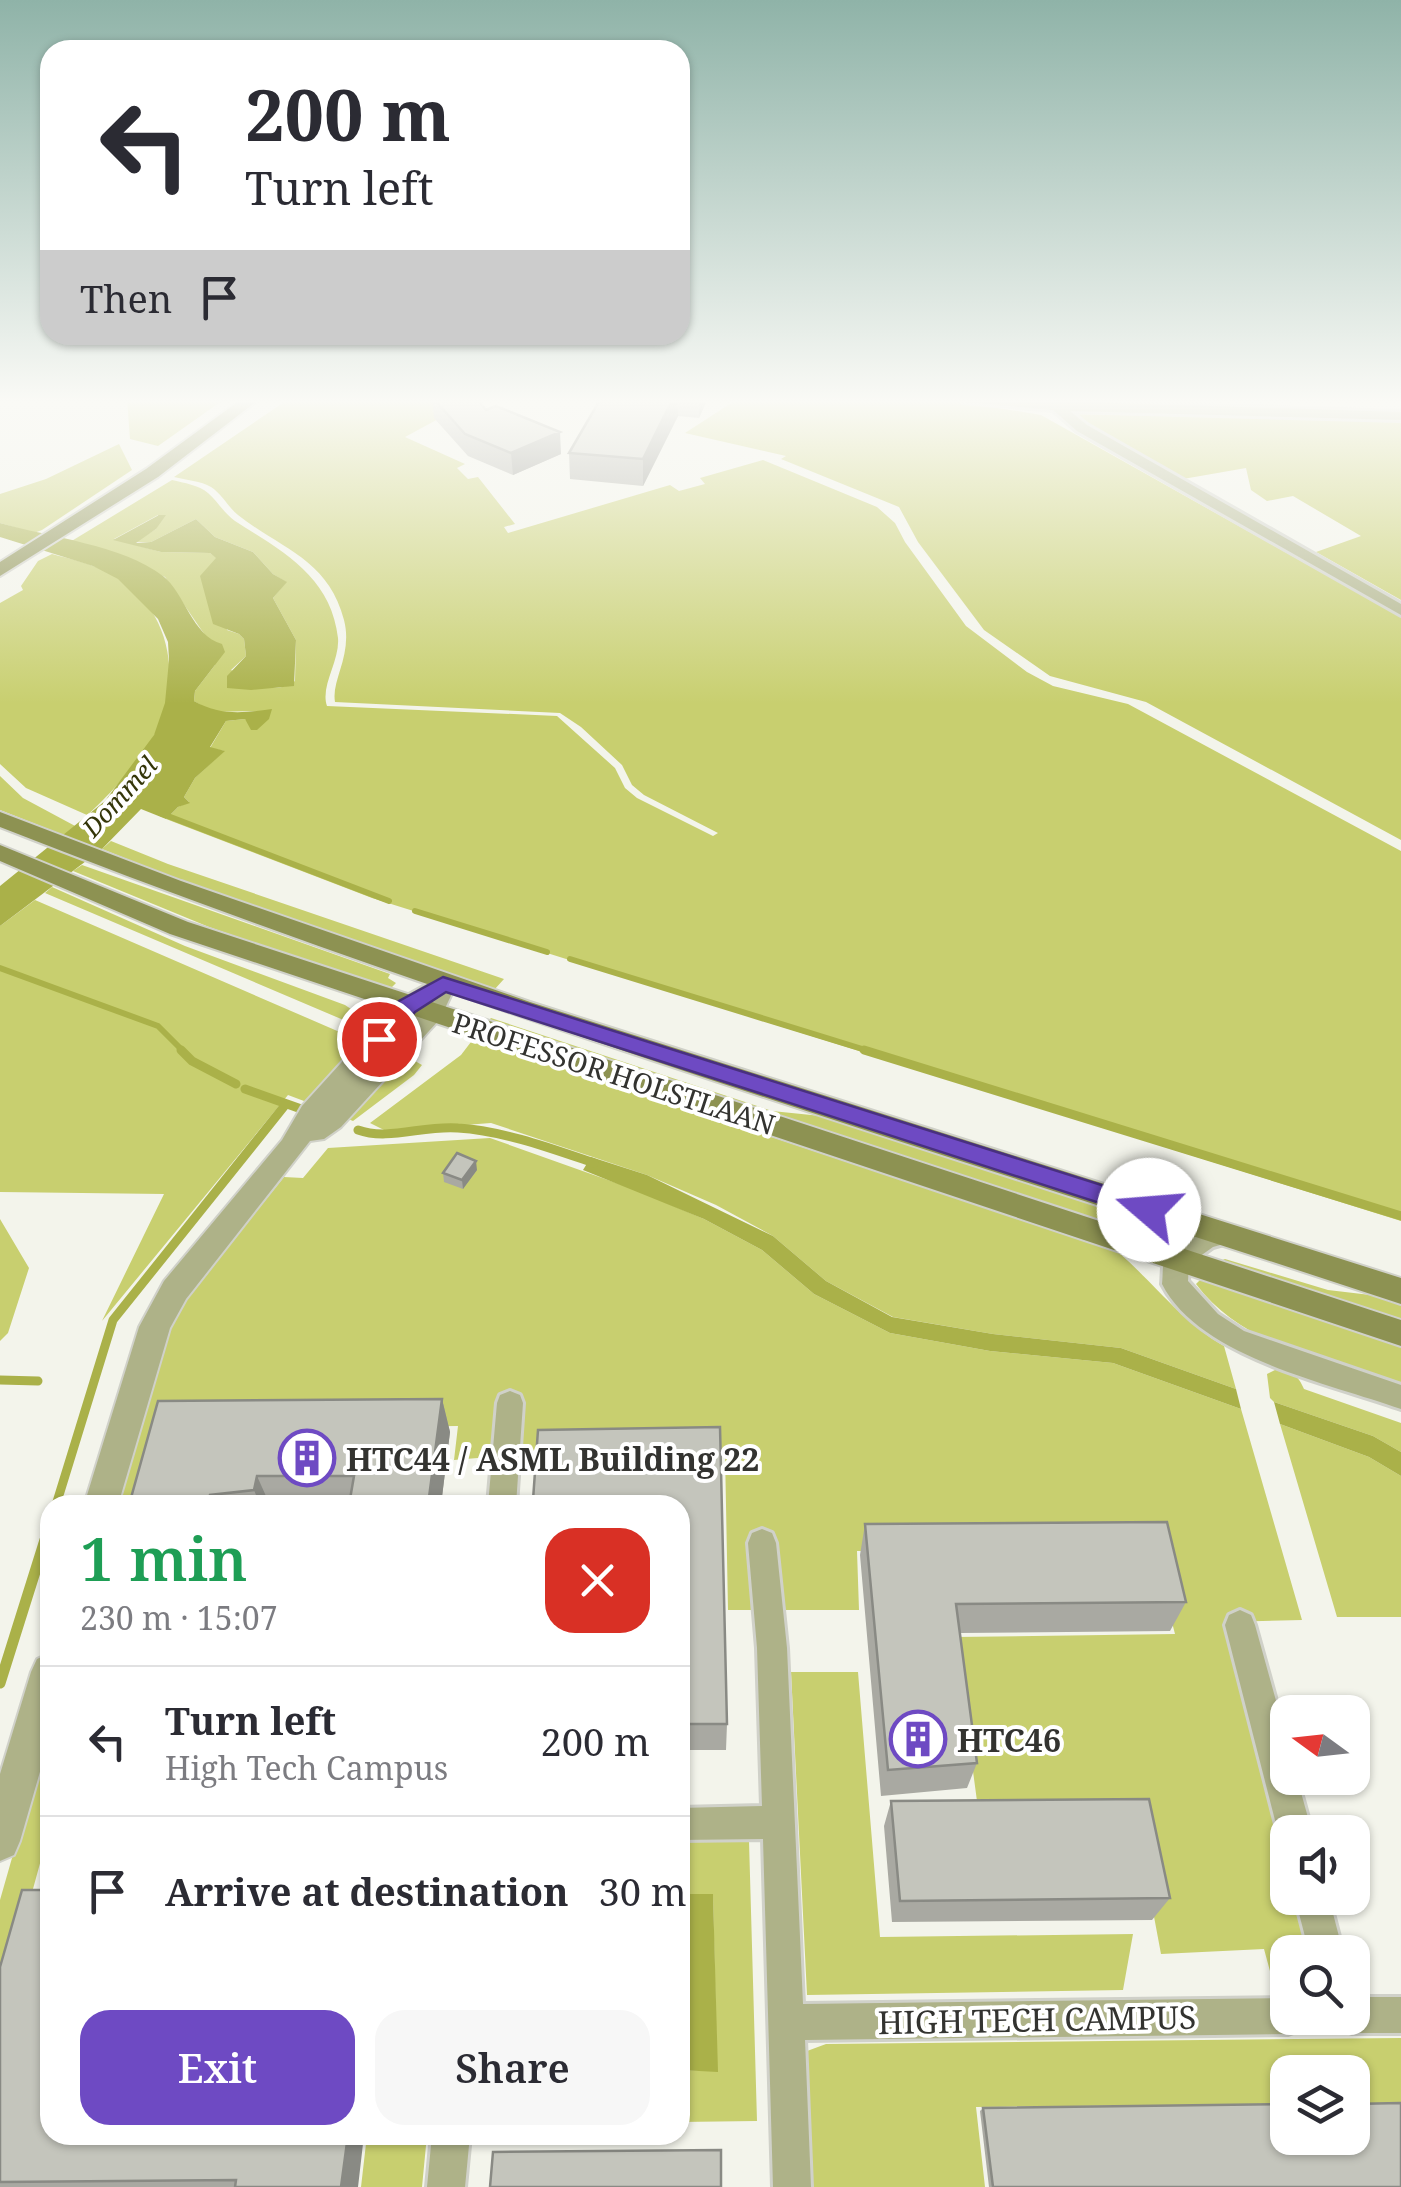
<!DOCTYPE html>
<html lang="en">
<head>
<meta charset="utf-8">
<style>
	body { margin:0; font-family:"Noto Serif",serif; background:#f7f7f7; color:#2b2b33; height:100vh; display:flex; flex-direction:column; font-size:38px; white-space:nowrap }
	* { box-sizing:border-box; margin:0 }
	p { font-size:32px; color:#7c7c81 }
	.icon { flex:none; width:55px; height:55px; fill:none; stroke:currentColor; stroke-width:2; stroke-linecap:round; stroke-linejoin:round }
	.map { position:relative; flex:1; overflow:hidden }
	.sheet { position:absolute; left:40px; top:1495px; width:650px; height:650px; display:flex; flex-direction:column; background:#fff; border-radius:30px; box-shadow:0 2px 8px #0004 }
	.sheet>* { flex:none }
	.top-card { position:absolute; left:40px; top:40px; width:650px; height:305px; border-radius:30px; box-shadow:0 2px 8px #0004; background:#fff; color:#2b2b33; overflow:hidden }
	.needle { width:65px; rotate:285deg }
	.fabs { position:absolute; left:1270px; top:1695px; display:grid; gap:20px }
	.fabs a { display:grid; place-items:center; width:100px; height:100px; border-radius:20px; background:#fff; box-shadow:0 2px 8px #0004; font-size:50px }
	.pin { position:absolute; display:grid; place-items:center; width:85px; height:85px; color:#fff; margin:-42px; border:5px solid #fff; border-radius:50%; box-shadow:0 2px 10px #0007 }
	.me { position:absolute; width:110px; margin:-55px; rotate:288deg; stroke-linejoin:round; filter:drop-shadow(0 0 8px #0008) }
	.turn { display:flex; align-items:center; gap:35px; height:210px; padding:0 40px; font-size:45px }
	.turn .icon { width:130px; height:130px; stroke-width:2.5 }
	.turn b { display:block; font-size:70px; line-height:85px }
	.then { display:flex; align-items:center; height:95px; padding:0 40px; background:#0003; gap:20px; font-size:38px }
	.round { display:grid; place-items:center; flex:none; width:105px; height:105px; border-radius:30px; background:#f7f7f7 }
	.summary { display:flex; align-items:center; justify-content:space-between; height:170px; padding:0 40px }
	h1 { font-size:60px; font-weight:600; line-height:75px; color:#1e9e55 }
	.cta { display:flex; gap:20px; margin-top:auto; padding:20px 40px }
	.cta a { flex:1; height:115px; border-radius:30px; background:#6e4ac3; color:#fff; font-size:40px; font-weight:600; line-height:115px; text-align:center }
	.cta a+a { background:#f7f7f7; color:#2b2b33 }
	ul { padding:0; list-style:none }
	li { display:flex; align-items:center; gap:30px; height:150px; padding:0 40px; border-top:2px solid #e1e1e2 }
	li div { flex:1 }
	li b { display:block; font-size:38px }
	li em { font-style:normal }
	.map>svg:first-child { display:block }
	.green { fill:#c8cf6f; fill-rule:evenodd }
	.water { fill:#aab149 }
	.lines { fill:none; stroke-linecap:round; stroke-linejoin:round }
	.stream-far2 { stroke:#aab149; stroke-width:6 }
	.stream-far1 { stroke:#aab149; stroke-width:9 }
	.stream { stroke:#aab149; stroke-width:11 }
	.minor-casing { stroke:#d0d1c9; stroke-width:6 }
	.tertiary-casing { stroke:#d0d1c9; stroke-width:4 }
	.secondary-casing { stroke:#d0d1c9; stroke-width:4 }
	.minor { fill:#aeb288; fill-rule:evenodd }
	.tertiary { fill:#aeb288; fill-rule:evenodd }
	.secondary { fill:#8d9252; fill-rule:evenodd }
	.wall { fill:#a9a9a2 }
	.shaded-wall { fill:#898a84 }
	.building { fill:#c4c5bc; stroke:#898a84; stroke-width:2.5 }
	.route { fill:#6e4ac3; stroke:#48307f; stroke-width:2.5 }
	.labels { text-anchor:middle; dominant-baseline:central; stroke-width:8; stroke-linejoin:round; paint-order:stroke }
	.far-water-label { font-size:25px; font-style:italic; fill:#343609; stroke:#fff }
	.street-label { font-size:28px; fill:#333330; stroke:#fff }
	.near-poi-label { font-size:32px; font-weight:bold; fill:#333330; stroke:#fff; text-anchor:start }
	.near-street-label { font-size:32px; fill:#333330; stroke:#fff }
</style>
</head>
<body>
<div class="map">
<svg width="1401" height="2187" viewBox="0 0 1401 2187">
	<rect width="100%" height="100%" fill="#f3f4eb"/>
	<path class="green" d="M127,398H226L158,446L130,439Z
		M290,398H477L405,437L465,464L457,468L468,479L478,477L515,524L504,527L508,533L670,485L679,491L705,484L700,478L763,460L877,507L895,523L905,542L966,626L1027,672L1053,686L1128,704L1401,851V1221L372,898L166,819L178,807L189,802L184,797L195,778L224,751L210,748L226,721L245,719L250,724L261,711L212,712L194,701L195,691L215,665L209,641L165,577L116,554L70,542L172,480C184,483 199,485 208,493C218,502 224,513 235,521C282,551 331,576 338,638C340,661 320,686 327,706L557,716L615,768L625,788L637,798L713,836L718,833L644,795L632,785L622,765L581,727L560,713L335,702C331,680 353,655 344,620C328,559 281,549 238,515C228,507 222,494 211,487C201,481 186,480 174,477ZM158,515L156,529L135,542H151L196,519L215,537L253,552L273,574L286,582L273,598L296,640L295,681C274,697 252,680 231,670L246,656L244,639L239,634L227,630L213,563L217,558L210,553L161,552L114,539Z
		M739,398H938L1041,415L1401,617V840L1146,702L1050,676L984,630L918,542L899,507L781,459L786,456L685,433Z
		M1067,414L1401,421V600L1316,552L1361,536L1293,496L1267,501L1251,490L1246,468L1183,479Z
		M119,444L132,470L42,530L34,533L0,523V494L46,479Z
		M52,554C71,559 92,564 110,573C166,602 183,670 159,726C148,751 109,797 87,815L26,788L0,764V603L23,590L21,586L38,561Z
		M0,776L23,798L77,827L66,836L0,810Z
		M111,841L168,864L504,979L494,990L236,903L102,849Z
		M82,865L390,974L388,978L396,983L389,990L209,927L73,871Z
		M52,887L185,946L345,1005L363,1017L367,1030L45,893Z
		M35,900L365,1043L312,1104L288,1095L102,1321L164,1194L0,1192V926Z
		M491,1018L772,1111L821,1116L1161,1224L1158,1242L486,1023Z
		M474,1038L1118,1252C1154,1283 1183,1323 1224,1346L1236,1389L1121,1348L993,1334L893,1317L826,1281L773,1236L716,1205L647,1175L491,1123L386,1131L370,1123L461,1055Z
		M408,1057L422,1065L414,1075L353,1121L348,1119Z
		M490,1138L636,1190L704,1219L762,1250L814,1294L890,1333L990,1351L1113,1363L1241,1409L1302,1620L1223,1622C1254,1706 1287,1808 1288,1898H1301L1316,1952H1288L1287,1996L1277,1997L1264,1949L1161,1954L1135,1815L979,1816L955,1637L1175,1634L1153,1549L857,1551L859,1610H728L725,1453L526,1454L454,1460L458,1426L160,1429L139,1505H113L159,1344L188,1295L284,1177L303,1178L328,1148Z
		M0,1219L29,1268L8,1333L0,1341Z
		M1225,1259L1328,1290L1379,1296L1401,1303V1322L1218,1262Z
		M1200,1280L1401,1346V1385C1329,1361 1244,1348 1196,1284Z
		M1275,1370C1292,1370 1298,1375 1304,1389L1401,1423V1452L1373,1436L1274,1402L1270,1398L1267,1374Z
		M1280,1424L1369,1457L1401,1476V1617H1337Z
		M791,1672H858L880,1937L1133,1934L1123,1990L807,1995Z
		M50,1725V1827L0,2009V1900Z
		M749,1841L757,2121L680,2122V2070L717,2071L713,1895L680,1894V1842Z
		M1401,2038V2103H1353L1352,2072H1288L1287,2104L976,2107L985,2187H805L799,2054L826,2044Z
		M367,2135H427L422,2187H361Z"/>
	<path class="water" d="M159,515H166L156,529L136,543L151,542L196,519L215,537L253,552L273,574L287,582L273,598L296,640L294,686L251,690L227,688V676L246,656L244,639L239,634L213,624L200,576L216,558L210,553L161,552L113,540Z
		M0,523C48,537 123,545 163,576C185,593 192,636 222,644L225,652L195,691L194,701C220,716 244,713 272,709L269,719L257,730H251L245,719L226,721L210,747L225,751L195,778L184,797L190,803L178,807L166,819L141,809L102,849L0,926V886L105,801L154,735L165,703L169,660L168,642L158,619L118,579L93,566L0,537Z
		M591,1157L647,1175L773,1236L826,1281L892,1317L993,1334L1121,1348L1236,1389L1241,1409L1113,1363L990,1351L890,1333L814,1294L762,1250L704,1219L583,1170Z
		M1274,1402L1373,1436L1401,1452V1476L1369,1457L1280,1424Z
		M680,1894H713L718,2072L680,2070Z"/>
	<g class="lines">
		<path class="stream-far2" d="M160,813L389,901
			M415,911L547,952
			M570,959L872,1052
			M0,968L158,1026L184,1052"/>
		<path class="stream-far1" d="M181,1050L192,1061L236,1084
			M864,1050L1401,1216
			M245,1089L304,1110
			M358,1130C388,1141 424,1125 458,1128C504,1131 550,1148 594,1163
			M0,1380L38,1381
			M56,1505L113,1320L286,1104
			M44,1542L50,1523"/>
		<path class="stream" d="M0,1683L45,1540"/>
		<g class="minor-casing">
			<path id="minor" d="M958,398L1401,412V420L1070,411L1087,425L1401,604V615L1077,431L1053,410L964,402Z
				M1225,1224L1234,1227L1237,1234L1234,1241L1213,1247L1189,1264L1188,1281L1218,1314L1244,1331L1401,1385V1409C1328,1383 1199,1357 1162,1284C1163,1276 1162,1265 1165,1258C1173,1238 1207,1229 1225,1224Z
				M510,1391L520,1395L523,1403L516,1505H488L497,1403L500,1395Z
				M762,1529L772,1533L776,1543L787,1648L803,2004L1288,1998V2018H1305L1301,2029L1288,2034L805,2040L811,2187H773L763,1839L680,1840V1808L762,1806L757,1648L748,1543L752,1533Z
				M1240,1610L1251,1615L1255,1625L1288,1744V1778H1297L1312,1832H1288V1845L1278,1832L1225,1625L1229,1615Z
				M1295,1898H1329L1343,1952H1309Z
				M1352,1997H1401V2033H1352L1339,2028L1335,2018H1352Z
				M432,2135H470L465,2187H427Z"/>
		</g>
		<g class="tertiary-casing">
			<path id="tertiary" d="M443,975L452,978L456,985L440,1019L341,1127L324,1139L310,1141L186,1299L170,1328L118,1505H84L139,1327L164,1281L282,1140L302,1106L398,1000Z
				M50,1653V1737L20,1841L14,1855L0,1861V1774L31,1672L37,1659Z"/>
		</g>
		<g class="secondary-casing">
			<path id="secondary" d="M243,398H261L158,477L0,576V562L146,469Z
				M0,812L181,881L530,1002L1401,1278V1304C932,1149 460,1008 0,827Z
				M0,845L188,922L1401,1320V1346L170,934L0,861Z"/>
		</g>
		<use href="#minor" class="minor"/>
		<use href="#tertiary" class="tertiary"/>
		<use href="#secondary" class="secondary"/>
	</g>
	<path class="wall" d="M432,398H476L486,410L561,454L513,475L468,456L434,418Z
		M601,398H708L699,418L678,416L643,486L570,479L569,453Z
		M477,1170L463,1189L444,1182L443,1173Z
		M442,1399L450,1432L441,1505H129Z
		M720,1427L727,1724L726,1750H680V1505H534L533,1500Z
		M865,1524L1186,1602L1170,1631L960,1633L977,1763L967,1788L881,1796L860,1555Z
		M891,1801L1170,1898L1152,1920L892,1922L884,1826Z
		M0,1967L50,2135L358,2187H0Z
		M983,2108L1401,2187H989L980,2111Z"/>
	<path class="shaded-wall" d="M673,398H677L678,416L643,486V459Z
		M699,398H708L699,418Z
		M560,432L561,454L513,475L511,453Z
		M476,1161L477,1170L463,1189L462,1180Z
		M442,1399L450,1432L441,1505H428Z
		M257,1476L270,1505H260L254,1490Z
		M348,2135H364L358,2187H341Z"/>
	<path class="building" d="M433,398H476L486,410L496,406L560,432L511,453L465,434Z
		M601,398H673L643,459L569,453Z
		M457,1153L476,1161L462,1180L443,1173Z
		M442,1399L428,1505H349L354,1476H257L254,1490L210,1495L208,1505H129L158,1401Z
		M720,1427L727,1724H680V1505H643V1500H533L538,1430Z
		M1167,1522L1186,1602L956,1604L977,1763L888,1770L865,1524Z
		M1149,1799L1170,1898L900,1901L891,1801Z
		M22,1890H50V2135H348L341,2187H235L236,2180L0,2182V1967Z
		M1401,2103V2187H993L983,2108L1288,2104V2138H1352V2104Z
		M721,2150V2187H490L493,2152Z"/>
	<linearGradient id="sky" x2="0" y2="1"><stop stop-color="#8fb3a8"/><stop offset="0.57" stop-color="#fafaf6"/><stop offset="1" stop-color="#fafaf6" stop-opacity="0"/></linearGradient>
	<rect width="1401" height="704" fill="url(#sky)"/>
	<path class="route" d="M443,977L1149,1200L1158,1203L1161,1210L1158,1216L1149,1219L446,992L415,1012L387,1045H371L368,1039L371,1034L399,1001Z"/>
	<defs>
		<g id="building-ring" transform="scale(2.875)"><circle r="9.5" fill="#fff" stroke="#6e4ac3" stroke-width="1.5"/><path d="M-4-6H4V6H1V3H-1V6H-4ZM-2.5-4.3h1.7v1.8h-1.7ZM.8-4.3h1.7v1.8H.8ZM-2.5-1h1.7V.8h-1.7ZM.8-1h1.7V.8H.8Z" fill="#6e4ac3"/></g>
	</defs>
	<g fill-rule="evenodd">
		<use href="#building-ring" x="307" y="1458"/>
		<use href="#building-ring" x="918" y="1739"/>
	</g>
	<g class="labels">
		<g class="far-water-label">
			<text transform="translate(119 796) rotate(-48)">Dommel</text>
		</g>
		<g class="street-label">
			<text transform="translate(614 1073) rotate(18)">PROFESSOR HOLSTLAAN</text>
		</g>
		<g class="near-poi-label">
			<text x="346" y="1458">HTC44 / ASML Building 22</text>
			<text x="957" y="1739">HTC46</text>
		</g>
		<g class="near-street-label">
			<text transform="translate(1037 2019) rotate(-1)">HIGH TECH CAMPUS</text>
		</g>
	</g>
</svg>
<div class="fabs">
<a><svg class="needle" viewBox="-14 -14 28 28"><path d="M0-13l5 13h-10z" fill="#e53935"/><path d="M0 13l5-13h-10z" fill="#7c7c81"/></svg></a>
<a><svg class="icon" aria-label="sound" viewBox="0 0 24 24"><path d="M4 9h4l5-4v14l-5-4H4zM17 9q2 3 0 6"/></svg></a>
<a><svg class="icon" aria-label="search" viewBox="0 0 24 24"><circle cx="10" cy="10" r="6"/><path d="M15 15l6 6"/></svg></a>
<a><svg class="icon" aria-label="layers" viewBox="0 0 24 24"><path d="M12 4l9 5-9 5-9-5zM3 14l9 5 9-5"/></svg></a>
</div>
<div class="pin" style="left:379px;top:1039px;background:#d93025"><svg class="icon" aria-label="arrive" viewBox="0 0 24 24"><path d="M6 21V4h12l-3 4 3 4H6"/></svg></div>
<svg class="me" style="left:1149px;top:1210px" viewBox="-20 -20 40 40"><circle r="19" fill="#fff"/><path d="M0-13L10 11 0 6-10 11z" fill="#6e4ac3"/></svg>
<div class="top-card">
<div class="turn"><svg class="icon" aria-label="left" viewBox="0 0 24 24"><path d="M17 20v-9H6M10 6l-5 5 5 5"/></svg><div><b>200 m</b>Turn left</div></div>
<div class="then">Then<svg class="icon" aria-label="arrive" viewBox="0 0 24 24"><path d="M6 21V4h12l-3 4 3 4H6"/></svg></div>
</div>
<section class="sheet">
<div class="summary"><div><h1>1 min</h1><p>230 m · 15:07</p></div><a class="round" style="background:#d93025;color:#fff"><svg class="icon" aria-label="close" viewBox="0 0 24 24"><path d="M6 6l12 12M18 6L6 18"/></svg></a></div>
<ul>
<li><svg class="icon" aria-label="left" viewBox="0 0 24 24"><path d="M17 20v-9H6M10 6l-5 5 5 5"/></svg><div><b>Turn left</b><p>High Tech Campus</p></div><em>200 m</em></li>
<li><svg class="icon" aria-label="arrive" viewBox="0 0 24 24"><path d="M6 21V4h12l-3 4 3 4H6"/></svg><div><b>Arrive at destination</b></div><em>30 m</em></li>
</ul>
<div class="cta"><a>Exit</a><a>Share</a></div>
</section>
</div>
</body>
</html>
